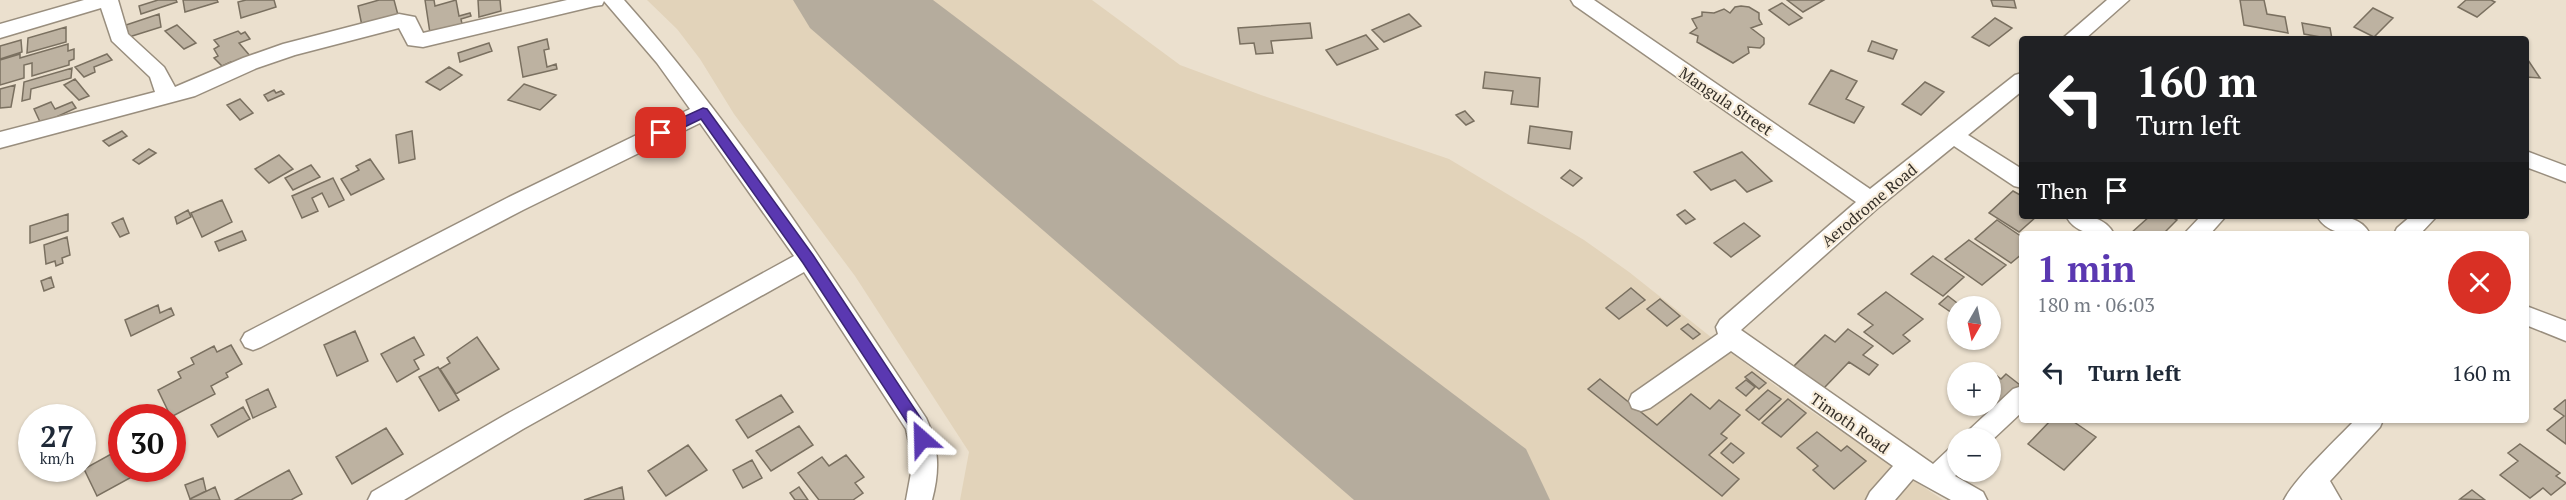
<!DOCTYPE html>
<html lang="en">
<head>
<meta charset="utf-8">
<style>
	body { margin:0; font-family:"PT Serif",serif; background:#f2f2f3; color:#1f2937; height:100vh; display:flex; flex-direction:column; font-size:22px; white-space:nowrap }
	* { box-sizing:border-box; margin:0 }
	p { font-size:20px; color:#747a83 }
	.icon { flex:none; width:33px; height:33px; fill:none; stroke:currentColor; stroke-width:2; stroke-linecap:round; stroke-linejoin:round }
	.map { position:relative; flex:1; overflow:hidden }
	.drawer { position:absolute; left:2019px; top:231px; width:510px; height:192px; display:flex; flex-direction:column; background:#fff; border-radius:6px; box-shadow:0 2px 4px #0004 }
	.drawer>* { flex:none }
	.banner { position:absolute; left:2019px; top:36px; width:510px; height:183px; border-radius:6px; box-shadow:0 2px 4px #0004; background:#202124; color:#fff; overflow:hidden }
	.needle { width:39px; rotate:189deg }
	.fabs { position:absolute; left:1947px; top:296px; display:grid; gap:12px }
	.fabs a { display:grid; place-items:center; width:54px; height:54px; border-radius:50%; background:#fff; box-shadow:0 2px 4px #0004; font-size:30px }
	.speed { position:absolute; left:18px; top:404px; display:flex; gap:12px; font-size:30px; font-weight:700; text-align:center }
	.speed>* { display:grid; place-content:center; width:78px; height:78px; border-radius:50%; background:#fff; box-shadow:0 2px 4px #0004; line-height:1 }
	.speed small { font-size:15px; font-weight:400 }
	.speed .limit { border:9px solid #d22; background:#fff; color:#111 }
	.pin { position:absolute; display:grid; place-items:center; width:51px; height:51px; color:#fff; margin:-26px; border-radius:12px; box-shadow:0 3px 9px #0006 }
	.me { position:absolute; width:66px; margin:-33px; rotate:335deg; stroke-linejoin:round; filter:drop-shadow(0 0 4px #0008) }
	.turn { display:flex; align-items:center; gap:21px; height:126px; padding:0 18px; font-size:27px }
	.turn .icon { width:78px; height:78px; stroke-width:2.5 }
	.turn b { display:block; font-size:42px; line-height:51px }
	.then { display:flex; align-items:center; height:57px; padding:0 18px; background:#0003; gap:12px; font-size:22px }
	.round { display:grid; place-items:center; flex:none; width:63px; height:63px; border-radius:32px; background:#f2f2f3 }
	.head { display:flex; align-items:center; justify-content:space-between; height:102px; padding:0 18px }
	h1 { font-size:36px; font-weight:700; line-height:45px; color:#5a38b1 }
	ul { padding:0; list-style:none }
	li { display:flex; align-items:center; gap:18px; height:78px; padding:0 18px }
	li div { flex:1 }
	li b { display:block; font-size:22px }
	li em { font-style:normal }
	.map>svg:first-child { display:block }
	.built { fill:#e2d3ba }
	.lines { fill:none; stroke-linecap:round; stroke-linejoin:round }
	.runway { fill:#b5ac9d; fill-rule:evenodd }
	.building { fill:#bdb2a1; stroke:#7a7060; stroke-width:1.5 }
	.minor-casing { stroke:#998e7e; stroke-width:3 }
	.minor { fill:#fff; fill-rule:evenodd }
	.route { fill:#5a38b1; stroke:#3a2473; stroke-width:1.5 }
	.labels { text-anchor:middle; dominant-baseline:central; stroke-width:4.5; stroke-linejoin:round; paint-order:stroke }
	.street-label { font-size:16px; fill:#342f28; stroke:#f8eddb }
</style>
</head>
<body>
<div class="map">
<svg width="2566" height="500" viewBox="0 0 2566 500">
	<rect width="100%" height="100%" fill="#ebe0ce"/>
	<path class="built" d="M647,0H1092L1180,65L1261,95L1449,159L1584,240L1629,272L1731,353L1802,405L1943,500H960L969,452L855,276L734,114L700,59L677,29Z"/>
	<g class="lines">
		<path class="runway" d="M793,0H933L1526,449L1550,500H1354L810,28Z"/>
	</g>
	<path class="building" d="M158,0H176L177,2L141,14L139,6Z
		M183,0H217L218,2L185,12Z
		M246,0H274L276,7L241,18L238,2Z
		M379,0H394L398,15L362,26L358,6Z
		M425,0H434L435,6L456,0L459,16L470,13L471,16L461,19L462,24L430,33Z
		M478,0H500L501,11L479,17Z
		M1787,0H1824L1803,12Z
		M1991,0H2014L2016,8L1993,6Z
		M2240,0H2264L2267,14L2285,17L2288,33L2244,25Z
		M2466,0H2491L2495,2L2477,17L2458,7Z
		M1782,3L1802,18L1789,25L1769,10Z
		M1741,6L1749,7L1759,13V19L1762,24L1751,28L1764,38V44L1760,48L1748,47L1749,53L1733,63L1697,42L1698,36L1690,33L1697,28L1692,19L1702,16V12L1714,13L1724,9L1730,13L1735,7Z
		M2373,8L2393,18L2374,37L2354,27Z
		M159,14L161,27L129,37L126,25Z
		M1409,14L1421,26L1384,42L1372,30Z
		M1995,18L2012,28L1989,46L1972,37Z
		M1310,23L1312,38L1271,41L1273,53L1256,54L1254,43L1240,44L1238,28Z
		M2302,23L2330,28L2332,39L2304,34Z
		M177,25L196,43L184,49L165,31Z
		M66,27V42L27,53L28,38Z
		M238,31L241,34L245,32L250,39L239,43L251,57L234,65L231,62L222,66L214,58L218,56L214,49L219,46L214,40Z
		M1366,35L1378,49L1337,65L1326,50Z
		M547,39L549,49L544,50L547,67L556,64L557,69L523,77L518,47Z
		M21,40L22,52L0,59V46Z
		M1872,41L1897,50L1893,59L1868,51Z
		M489,43L492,51L460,62L458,53Z
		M68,44V51L74,49V59L69,61V65L32,76V63L24,65V78L0,85V60L20,54V58Z
		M107,54L112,60L94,67L95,72L84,77L75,67Z
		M2526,60H2528L2540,78L2526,77Z
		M449,67L462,75L440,90L426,82Z
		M72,68L71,78L31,89L30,99L22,101L24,82Z
		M1831,70L1857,81L1846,99L1864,107L1854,123L1809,104Z
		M1485,72L1540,78L1538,107L1511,104L1513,91L1483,88Z
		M75,79L89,96L79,100L64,85Z
		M1925,82L1944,92L1921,115L1902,104Z
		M524,84L556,95L540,110L508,100Z
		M15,85L11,107L0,108V89Z
		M274,90L276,93L281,91L284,94L268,101L264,95Z
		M240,99L253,113L240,120L227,105Z
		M51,102L55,109L72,102L76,108L41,124L34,109Z
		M1465,111L1474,121L1466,125L1456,115Z
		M1530,126L1572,132L1570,149L1528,143Z
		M122,131L127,136L109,146L103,141Z
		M412,131L415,159L399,163L396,135Z
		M149,149L156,153L139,164L133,160Z
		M1742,152L1772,181L1747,192L1735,180L1711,190L1694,172Z
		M279,155L293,169L269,183L255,169Z
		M370,159L384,179L351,195L341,179L359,170L356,166Z
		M311,165L320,177L293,190L285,178Z
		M1570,170L1582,178L1573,186L1561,178Z
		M333,178L344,200L329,207L322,193L312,198L318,211L302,218L292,196Z
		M2013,191L2022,196V216H2037L2019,232L1989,213Z
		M222,200L232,222L202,237L191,213Z
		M188,210L191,217L177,224L175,217Z
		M1685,210L1695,219L1686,224L1677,215Z
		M68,214V231L30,243V226Z
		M2150,216H2170L2177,220L2163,234H2130Z
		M123,218L129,233L120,237L112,223Z
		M1997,220L2022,237V254L2011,263L1975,239Z
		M1744,223L1760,236L1731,257L1714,243Z
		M242,231L246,240L219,251L215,242Z
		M67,237L70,255L62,258L63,263L56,266L55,261L46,264L44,245Z
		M1969,240L2006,265L1982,285L1945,259Z
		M1933,256L1964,277L1943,296L1911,274Z
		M51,277L54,287L44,291L41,281Z
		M1631,288L1645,300L1619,319L1606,308Z
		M1886,292L1923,319L1903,335L1910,341L1893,354L1864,332L1873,325L1858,314Z
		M1948,296L1961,306H1958V317L1939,304Z
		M1660,299L1680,316L1667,326L1647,309Z
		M158,305L160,313L171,308L174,315L131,336L125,320Z
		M1688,324L1700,334L1693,339L1681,329Z
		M1848,329L1873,346L1863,355L1878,365L1869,375L1849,362L1824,388L1793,367L1825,335L1835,342Z
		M355,331L368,361L337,376L324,345Z
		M414,337L424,355L414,360L419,369L397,382L381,354Z
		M477,337L499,369L456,394L440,369L450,363L447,358Z
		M231,345L242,364L226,373L228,377L211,386L215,394L171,417L158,390L181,378L178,372L194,364L191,358L214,346L217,352Z
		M438,367L459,400L439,411L419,377Z
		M1752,372L1766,383L1759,389L1745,377Z
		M2006,374L2020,385L1997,405L1990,400V382L1997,376L2001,379Z
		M1600,379L1657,425L1691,394L1710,409L1719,400L1740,415L1721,434L1727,438L1709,455L1739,479L1722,496L1588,389Z
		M1746,380L1755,387L1746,396L1736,388Z
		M268,389L276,407L253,418L246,400Z
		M1768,390L1781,399L1759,420L1746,410Z
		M781,395L793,412L748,438L736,420Z
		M1788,399L1806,413L1781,437L1762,423Z
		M2565,400H2566V444L2547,430L2564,416L2554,409Z
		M243,407L250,419L218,437L211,425Z
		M2051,420H2071L2096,437L2064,470L2028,444Z
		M799,426L813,445L771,471L756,451Z
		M386,428L403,454L352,484L336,457Z
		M1817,432L1841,451L1847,446L1866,461L1834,489L1813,470L1818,466L1797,448Z
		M1731,443L1744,453L1733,463L1721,453Z
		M2520,444L2560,473L2556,476L2566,483L2551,495L2543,488L2530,498L2500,475L2518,461L2508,453Z
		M688,445L707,470L666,496L648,471Z
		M122,448V468H136L139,473L97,496L84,469Z
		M846,455L864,477L855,483L863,493L853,500H819L798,473L822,457L829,466Z
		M752,460L762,478L743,488L733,470Z
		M289,470L302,494L291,500H235Z
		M203,478L206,491L190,499L185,485Z
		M215,487L220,500H190V499Z
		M622,487L624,500H584Z
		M799,487L808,500H795L790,493Z
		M2472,490L2485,500L2460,499Z"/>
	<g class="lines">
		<g class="minor-casing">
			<path id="minor" d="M84,0H118L128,34L164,67L175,87L243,58L283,44L399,14L415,17L423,33L567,0H624C738,128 831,275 926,418C939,446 940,470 932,500H906L913,462L906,429L804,272L523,429L404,500H368L372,492L505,415L794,256L700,123L523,210L261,347L253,350L245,347L241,340L245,333L507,198L690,109L657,63L604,1L602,5L595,6L423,47L408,45L399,28L295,55L257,68L195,96L0,148V132L155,92L150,77L112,41L101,8L0,38V24Z
				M1571,0H1594L1870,189L2015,75L2022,73V91L1968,135L2022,169V188L2014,186L1954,146L1879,207L1741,330L1933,464L1949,449L1958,446V471H1960L1955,476L1983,492L1987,500H1951L1913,479L1895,500H1866L1870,492L1893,466L1731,351L1650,408L1641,411L1632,408L1629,401L1632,394L1718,334L1716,327L1720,320L1856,202L1574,5Z
				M2107,0H2129L2085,39H2062Z
				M2526,151L2566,166V182L2526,167Z
				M2066,216C2085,216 2104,215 2114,234C2095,234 2076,235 2066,216Z
				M2201,216H2226L2210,234H2184Z
				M2317,216C2336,216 2360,214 2370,234C2351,234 2328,236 2317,216Z
				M2411,216H2437L2420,234H2394L2397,228Z
				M2526,306L2566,321V341L2526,325Z
				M2022,386V412L1990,442V438H1966L1969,430L2013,389Z
				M2355,420H2383L2380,427L2330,481L2341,500H2284C2295,478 2336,440 2355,420Z"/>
		</g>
		<use href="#minor" class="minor"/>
	</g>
	<path class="route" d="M703,108L707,109L813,255L922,420L929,439L927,444L922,446L916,444L910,427L803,263L701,119L666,136H657L655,133L657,129Z"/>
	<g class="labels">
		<g class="street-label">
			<text transform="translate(1726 101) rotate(34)">Mangula Street</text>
			<text transform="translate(1869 205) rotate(-40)">Aerodrome Road</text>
			<text transform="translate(1850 423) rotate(35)">Timoth Road</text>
		</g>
	</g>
</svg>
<div class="fabs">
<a><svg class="needle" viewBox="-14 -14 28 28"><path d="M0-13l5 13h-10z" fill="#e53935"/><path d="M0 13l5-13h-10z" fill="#747a83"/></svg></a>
<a>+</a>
<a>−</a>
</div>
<div class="speed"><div>27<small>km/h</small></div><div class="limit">30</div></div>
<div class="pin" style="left:661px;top:133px;background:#d93025"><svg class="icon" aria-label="arrive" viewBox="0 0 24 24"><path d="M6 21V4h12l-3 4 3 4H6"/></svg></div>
<svg class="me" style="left:922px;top:439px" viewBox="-20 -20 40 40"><path d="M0-17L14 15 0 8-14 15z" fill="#5a38b1" stroke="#fff" stroke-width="4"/></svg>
<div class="banner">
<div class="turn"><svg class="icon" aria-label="left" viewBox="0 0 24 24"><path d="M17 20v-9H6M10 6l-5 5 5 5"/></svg><div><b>160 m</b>Turn left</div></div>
<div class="then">Then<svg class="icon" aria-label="arrive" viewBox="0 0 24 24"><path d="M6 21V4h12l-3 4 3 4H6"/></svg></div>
</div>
<section class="drawer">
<div class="head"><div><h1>1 min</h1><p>180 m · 06:03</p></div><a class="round" style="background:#d93025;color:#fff"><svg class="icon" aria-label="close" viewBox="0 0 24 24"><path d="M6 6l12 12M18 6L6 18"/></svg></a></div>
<ul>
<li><svg class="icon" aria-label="left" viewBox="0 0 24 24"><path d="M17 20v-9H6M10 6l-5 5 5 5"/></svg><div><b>Turn left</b></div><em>160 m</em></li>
</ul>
</section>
</div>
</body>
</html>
